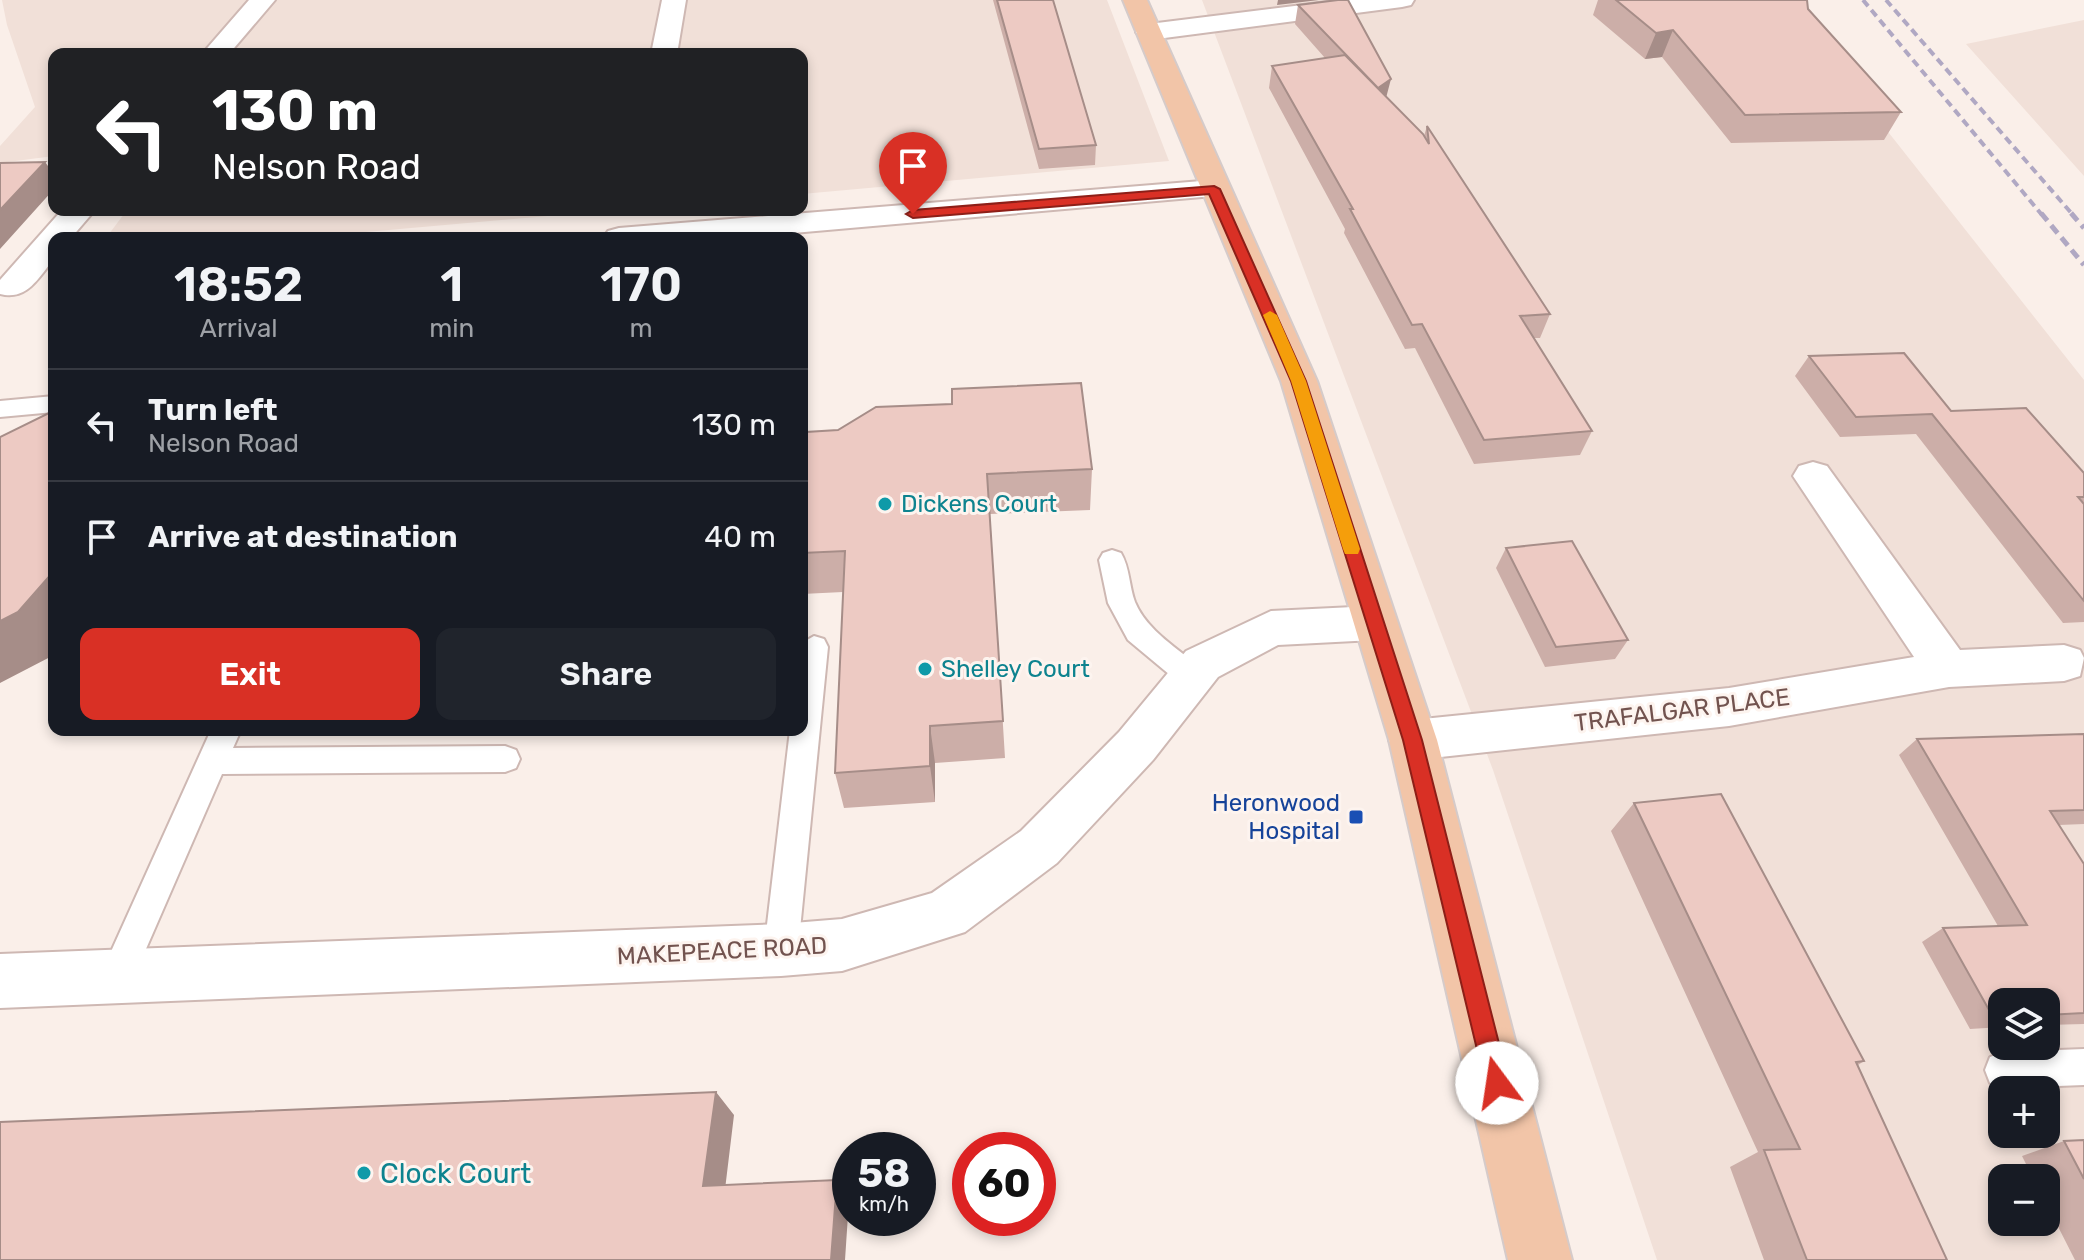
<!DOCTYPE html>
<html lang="en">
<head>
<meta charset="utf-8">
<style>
	body { margin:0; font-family:Rubik,sans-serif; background:#20242c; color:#f1f3f6; height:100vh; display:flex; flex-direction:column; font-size:30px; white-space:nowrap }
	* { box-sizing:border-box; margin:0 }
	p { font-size:26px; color:#9ea1a6 }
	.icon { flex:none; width:44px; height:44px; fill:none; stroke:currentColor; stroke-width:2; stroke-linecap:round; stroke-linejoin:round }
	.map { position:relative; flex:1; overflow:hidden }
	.panel { position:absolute; left:48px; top:232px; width:760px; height:504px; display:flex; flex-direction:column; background:#171b24; border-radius:16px; box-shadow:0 4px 12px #0003 }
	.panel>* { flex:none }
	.top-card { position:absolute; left:48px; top:48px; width:760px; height:168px; border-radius:16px; box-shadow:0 4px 12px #0003; background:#202124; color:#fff; overflow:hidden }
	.buttons { position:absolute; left:1988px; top:988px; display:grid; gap:16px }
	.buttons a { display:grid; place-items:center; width:72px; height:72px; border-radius:16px; background:#171b24; box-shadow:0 4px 12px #0003; font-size:40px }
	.speed { position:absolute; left:832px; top:1132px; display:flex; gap:16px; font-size:40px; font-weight:700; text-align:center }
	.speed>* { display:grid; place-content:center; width:104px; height:104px; border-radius:50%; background:#171b24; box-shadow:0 4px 12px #0003; line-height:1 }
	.speed small { font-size:20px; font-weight:400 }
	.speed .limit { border:12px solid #d22; background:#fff; color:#111 }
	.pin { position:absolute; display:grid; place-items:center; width:68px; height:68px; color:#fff; margin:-82px -34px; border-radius:50% 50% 50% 0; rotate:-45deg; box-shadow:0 0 8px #0007 }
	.pin .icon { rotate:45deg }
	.me { position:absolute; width:88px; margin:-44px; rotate:346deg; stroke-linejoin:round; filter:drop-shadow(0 0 6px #0008) }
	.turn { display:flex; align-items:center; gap:28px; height:168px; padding:0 32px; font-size:36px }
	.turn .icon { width:104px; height:104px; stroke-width:2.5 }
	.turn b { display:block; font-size:56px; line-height:68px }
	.eta { display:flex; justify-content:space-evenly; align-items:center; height:136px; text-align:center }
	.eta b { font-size:48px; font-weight:600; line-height:56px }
	.button { display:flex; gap:16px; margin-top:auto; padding:16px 32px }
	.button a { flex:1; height:92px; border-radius:16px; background:#d93025; color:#fff; font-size:32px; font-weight:600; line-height:92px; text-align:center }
	.button a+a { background:#20242c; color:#f1f3f6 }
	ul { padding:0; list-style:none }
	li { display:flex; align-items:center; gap:24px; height:112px; padding:0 32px; border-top:2px solid #363941 }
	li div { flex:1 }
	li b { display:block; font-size:30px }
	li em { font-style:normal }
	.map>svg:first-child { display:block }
	.residential { fill:#f1e0d8; fill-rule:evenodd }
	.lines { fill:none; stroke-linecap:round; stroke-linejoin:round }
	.service-casing { stroke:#ceb8b3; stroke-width:4 }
	.minor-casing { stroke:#ceb8b3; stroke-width:4 }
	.primary-casing { stroke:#d5cbca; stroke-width:4 }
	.service { fill:#fff; fill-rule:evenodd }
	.minor { fill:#fff; fill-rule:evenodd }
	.primary { fill:#f2c5a8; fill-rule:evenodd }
	.rail-far1 { stroke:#b0a8c3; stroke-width:4; stroke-dasharray:8 5; stroke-linecap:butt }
	.rail { stroke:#b0a8c3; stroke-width:5; stroke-dasharray:10 6; stroke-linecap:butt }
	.wall { fill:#ccaea8 }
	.shaded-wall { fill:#a68d88 }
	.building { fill:#edcac3; stroke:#a68d88; stroke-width:2 }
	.route { fill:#d93025; stroke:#8d1f18; stroke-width:2 }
	.slow { fill:#f59e0b }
	.culture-dot { fill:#0f9aa8; stroke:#fdf4ef; stroke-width:3 }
	.transit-dot { fill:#1a4fb4; stroke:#fdf4ef; stroke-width:3 }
	.labels { text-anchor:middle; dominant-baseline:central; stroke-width:6; stroke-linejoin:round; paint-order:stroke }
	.culture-label { font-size:24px; fill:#0d838f; stroke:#fdf4ef; text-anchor:start }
	.street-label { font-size:24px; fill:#72534f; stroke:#fdf4ef }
	.transit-label { font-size:24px; fill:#164399; stroke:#fdf4ef; text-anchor:end }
	.near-culture-label { font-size:28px; fill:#0d838f; stroke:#fdf4ef; text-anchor:start }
</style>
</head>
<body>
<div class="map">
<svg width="2084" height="1260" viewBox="0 0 2084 1260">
	<rect width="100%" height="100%" fill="#faefe9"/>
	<path class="residential" d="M2,0H1107L1169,161L802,194V54H54V156L0,163V146L35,107L7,25Z
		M1202,0H1784L2084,380V1260H1657L1493,770ZM2002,1002H2046V1046H2002ZM2002,1090H2046V1134H2002ZM2002,1178H2046V1222H2002Z
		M2084,20V176L1966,44Z
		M127,210H616L298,238H106Z"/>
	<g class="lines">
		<g class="service-casing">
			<path id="service" d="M54,396V412L0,417V401Z
				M1112,550L1121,553C1130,568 1129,586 1135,602C1147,631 1179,649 1202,669L1206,677L1202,685L1192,689L1182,685L1128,640L1108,603L1099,560L1103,553Z
				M814,636L824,639L828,647L798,950L793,962L781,966L769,962L764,950L790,730H802V643Z
				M211,730H241L233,748L505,746L516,750L520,759L516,768L505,772L222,774L129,988L117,993L105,988L100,976Z
				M2084,1049V1085L2003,1088L1990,1083L1985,1070L1990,1057L2003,1052Z"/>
		</g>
		<g class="minor-casing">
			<path id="minor" d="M249,0H275L229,54H202Z
				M662,0H686L677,54H651Z
				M1343,0H1414L1411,5L1402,7L1149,40L1140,37L1136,32L1140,27L1149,24Z
				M1214,180L1225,183L1229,189L1225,195L735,238H603L608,231L619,228Z
				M62,210H95L71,238H54V259C38,278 27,301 0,294V280Z
				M1813,462L1827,466L1960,650L2064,645L2080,650L2084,658L2080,676L2064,681L1949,687L1729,726L1413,760L1396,754L1389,740L1396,726L1413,720L1729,688L1914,657L1793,476L1799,466Z
				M1374,606L1389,611L1396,623L1389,635L1374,640L1278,645L1218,677L1153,760L1057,863L965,932L842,971L781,976L0,1008V954L781,924L842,919L932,893L1021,831L1119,732L1186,651L1271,611Z"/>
		</g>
		<g class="primary-casing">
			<path id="primary" d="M1123,0H1147L1317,381L1437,740L1572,1260H1508L1389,740L1281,381Z"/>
		</g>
		<use href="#service" class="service"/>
		<use href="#minor" class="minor"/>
		<use href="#primary" class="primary"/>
		<path class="rail-far1" d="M1863,0L2042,215
			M1886,0L2073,215"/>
		<path class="rail" d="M2041,213L2084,265
			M2071,213L2084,228"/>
	</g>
	<path class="wall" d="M993,0H1053L1096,145L1095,165L1039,169Z
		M1598,0H1807L1808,9L1901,112L1884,140L1731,143L1662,57L1645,59L1593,15Z
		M1298,5L1424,136L1427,126L1550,314L1540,338H1534L1592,431L1580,455L1474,464L1415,348L1405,349L1344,233L1345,229L1269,88L1272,66L1325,58L1295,24Z
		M1809,356L1951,411L2084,473V622L2063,623L1916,434L1840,437L1795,376Z
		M802,452L1092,469L1090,510L990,514L1005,758L935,763V802L844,808L835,773L843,592L802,594Z
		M1506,548L1628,640L1615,659L1545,667L1496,568Z
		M2084,734V824L2059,825L2084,864V1024L2046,1025V1002H2002V1027L1970,1029L1922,942L1943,928L1998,926L1899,755L1917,739Z
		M1634,803L1864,1061L1858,1065L1947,1260H1764L1730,1167L1758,1152L1611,831Z
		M2084,1140V1260H2075L2046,1203V1178H2033L2022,1156L2064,1141Z"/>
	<path class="shaded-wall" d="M1278,0H1319L1277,5Z
		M1673,30L1662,57L1645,59L1656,33Z
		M1391,79L1386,98L1376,89Z
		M45,162L54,174V189L0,249V210Z
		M54,571V655L0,683V621Z
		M930,726L935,763V802L930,766Z
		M716,1092L734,1115L723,1206L703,1186Z
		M837,1180L849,1200L845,1260H831Z"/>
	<path class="building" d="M997,0H1053L1096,145L1039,149Z
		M1338,0H1348L1391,79L1378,88L1298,5Z
		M1616,0H1807L1808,9L1901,112L1745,115L1673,30L1656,33Z
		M1345,55L1423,134L1429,144L1427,126L1550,314L1520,316L1592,431L1484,440L1422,324L1412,325L1350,209H1353L1272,66Z
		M45,162L0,210V163Z
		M1904,353L1951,411L2026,408L2084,473V497H2078L2084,504V601L1932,414L1856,417L1809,356Z
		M1081,383L1092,469L987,474L1003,721L930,726V766L835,773L845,551L802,553V452H805L806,432L838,430L876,407L952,404V389Z
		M51,412H54V571L18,612L0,621V437Z
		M1572,541L1628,640L1556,647L1506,548Z
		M2084,734V810L2050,811L2084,864V1013L2046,1015V1002H2002V1017H1993L1943,928L2027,925L1917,739Z
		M1721,794L1864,1061L1856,1062L1947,1260H1807L1764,1150L1800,1149L1634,803Z
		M716,1092L703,1186L837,1180L831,1260H0V1122Z
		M2084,1140V1179L2064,1141Z"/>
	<path class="route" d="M1214,186L1220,189L1306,381L1422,740L1509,1083L1506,1092L1497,1095L1489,1092L1485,1083L1403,740L1291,381L1209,194L913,218L906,214L913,210Z"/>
	<path class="slow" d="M1270,311L1277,315L1306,381L1360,549L1358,554H1345L1343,549L1291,381L1263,315Z"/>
	<g class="culture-dot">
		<circle cx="885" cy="504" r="8"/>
		<circle cx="925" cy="669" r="8"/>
		<circle cx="364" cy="1173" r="8"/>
	</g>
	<rect class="transit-dot" x="1348" y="809" width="16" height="16" rx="4"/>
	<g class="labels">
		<g class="culture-label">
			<text x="901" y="504">Dickens Court</text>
			<text x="941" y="669">Shelley Court</text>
		</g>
		<g class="street-label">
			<text transform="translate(1682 710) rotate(-7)">TRAFALGAR PLACE</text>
			<text transform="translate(722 951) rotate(-3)">MAKEPEACE ROAD</text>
		</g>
		<g class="transit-label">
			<text x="1340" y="803">Heronwood<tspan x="1340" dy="28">Hospital</tspan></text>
		</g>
		<g class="near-culture-label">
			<text x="380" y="1173">Clock Court</text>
		</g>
	</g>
</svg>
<div class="buttons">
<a><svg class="icon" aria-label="layers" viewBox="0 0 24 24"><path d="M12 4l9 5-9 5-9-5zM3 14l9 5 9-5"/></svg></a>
<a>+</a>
<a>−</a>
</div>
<div class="speed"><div>58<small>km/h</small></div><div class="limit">60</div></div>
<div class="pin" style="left:913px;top:214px;background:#d93025"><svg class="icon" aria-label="arrive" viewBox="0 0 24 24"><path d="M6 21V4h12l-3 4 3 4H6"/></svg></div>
<svg class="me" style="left:1497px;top:1083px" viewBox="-20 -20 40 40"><circle r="19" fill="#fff"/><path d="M0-13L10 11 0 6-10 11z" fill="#d93025"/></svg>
<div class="top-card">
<div class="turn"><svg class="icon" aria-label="left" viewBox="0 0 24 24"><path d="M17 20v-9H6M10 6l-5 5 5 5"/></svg><div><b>130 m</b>Nelson Road</div></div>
</div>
<section class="panel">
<div class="eta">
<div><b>18:52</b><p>Arrival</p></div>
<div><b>1</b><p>min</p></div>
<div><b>170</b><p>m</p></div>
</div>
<ul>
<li><svg class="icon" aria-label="left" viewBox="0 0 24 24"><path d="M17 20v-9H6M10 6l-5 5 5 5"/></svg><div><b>Turn left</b><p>Nelson Road</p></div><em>130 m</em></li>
<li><svg class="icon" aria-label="arrive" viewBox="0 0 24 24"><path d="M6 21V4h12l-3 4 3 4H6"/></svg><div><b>Arrive at destination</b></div><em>40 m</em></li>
</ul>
<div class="button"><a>Exit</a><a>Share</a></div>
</section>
</div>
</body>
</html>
